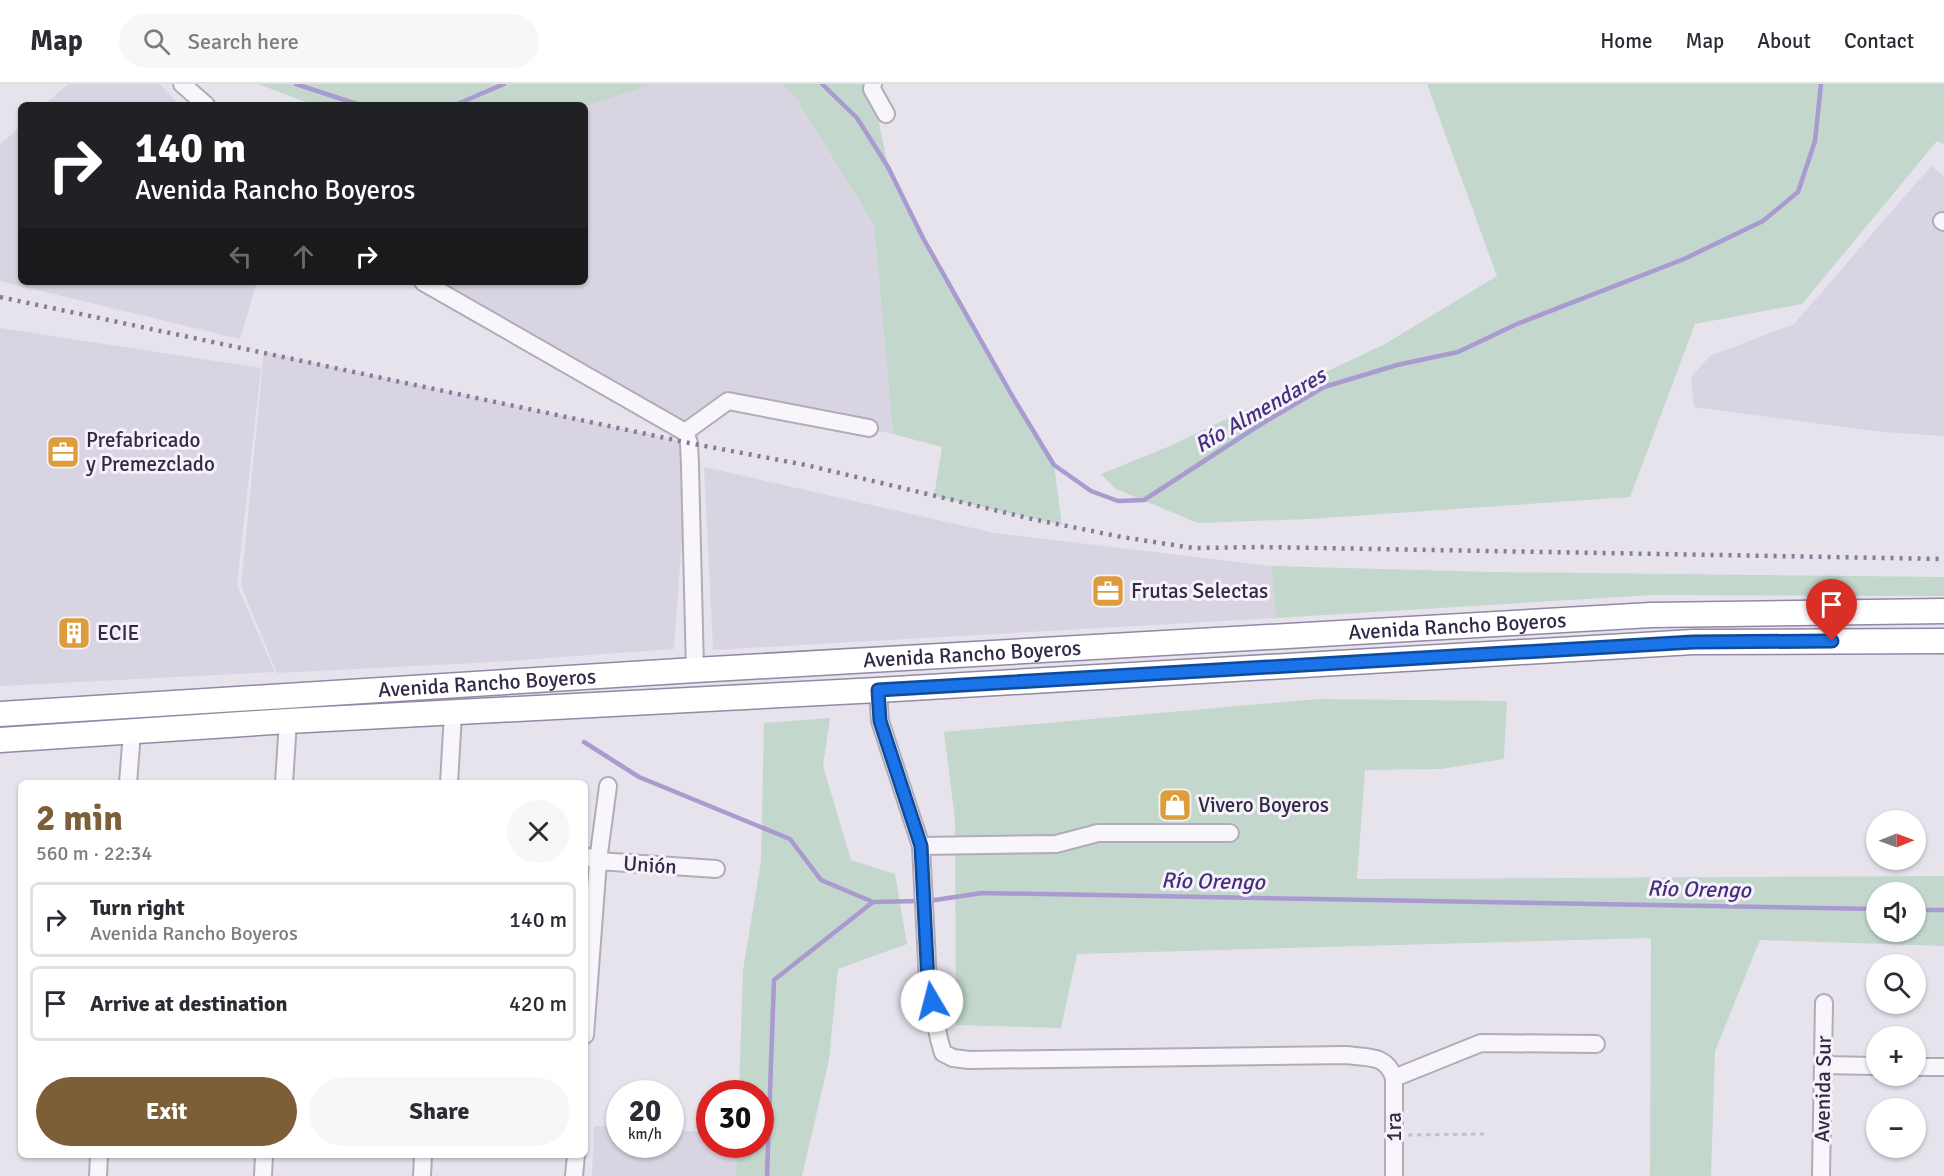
<!DOCTYPE html>
<html lang="en">
<head>
<meta charset="utf-8">
<style>
	body { margin:0; font-family:Signika,sans-serif; background:#f7f7f7; color:#2b2b33; height:100vh; display:flex; flex-direction:column; font-size:22px; white-space:nowrap }
	* { box-sizing:border-box; margin:0 }
	p { font-size:20px; color:#7c7c81 }
	.icon { flex:none; width:33px; height:33px; fill:none; stroke:currentColor; stroke-width:2; stroke-linecap:round; stroke-linejoin:round }
	.map { position:relative; flex:1; overflow:hidden }
	.sheet { position:absolute; left:18px; top:696px; width:570px; height:378px; display:flex; flex-direction:column; background:#fff; border-radius:9px; box-shadow:0 2px 4px #0004 }
	.sheet>* { flex:none }
	.hud { position:absolute; left:18px; top:18px; width:570px; height:183px; border-radius:9px; box-shadow:0 2px 4px #0004; background:#202124; color:#fff; overflow:hidden }
	.needle { width:39px; rotate:89deg }
	.fabs { position:absolute; left:1866px; top:726px; display:grid; gap:12px }
	.fabs a { display:grid; place-items:center; width:60px; height:60px; border-radius:50%; background:#fff; box-shadow:0 2px 4px #0004; font-size:30px }
	.speed { position:absolute; left:606px; top:996px; display:flex; gap:12px; font-size:30px; font-weight:700; text-align:center }
	.speed>* { display:grid; place-content:center; width:78px; height:78px; border-radius:50%; background:#fff; box-shadow:0 2px 4px #0004; line-height:1 }
	.speed small { font-size:15px; font-weight:400 }
	.speed .limit { border:9px solid #d22; background:#fff; color:#111 }
	.pin { position:absolute; display:grid; place-items:center; width:51px; height:51px; color:#fff; margin:-62px -26px; border-radius:50% 50% 50% 0; rotate:-45deg; box-shadow:0 0 6px #0007 }
	.pin .icon { rotate:45deg }
	.me { position:absolute; width:66px; margin:-33px; rotate:352deg; stroke-linejoin:round; filter:drop-shadow(0 0 4px #0008) }
	.turn { display:flex; align-items:center; gap:21px; height:126px; padding:0 18px; font-size:27px }
	.turn .icon { width:78px; height:78px; stroke-width:2.5 }
	.turn b { display:block; font-size:42px; line-height:51px }
	.lanes { display:flex; align-items:center; height:57px; padding:0 18px; background:#0003; justify-content:center; gap:30px; direction:ltr }
	.lanes .off { opacity:.35 }
	.round { display:grid; place-items:center; flex:none; width:63px; height:63px; border-radius:32px; background:#f7f7f7 }
	.summary { display:flex; align-items:center; justify-content:space-between; height:102px; padding:0 18px }
	h1 { font-size:36px; font-weight:800; line-height:45px; color:#7c5e37 }
	.primary-button { display:flex; gap:12px; margin-top:auto; padding:12px 18px }
	.primary-button a { flex:1; height:69px; border-radius:36px; background:#7c5e37; color:#fff; font-size:24px; font-weight:800; line-height:69px; text-align:center }
	.primary-button a+a { background:#f7f7f7; color:#2b2b33 }
	ul { padding:0; list-style:none }
	li { display:flex; align-items:center; gap:18px; height:75px; margin:0 12px 9px; padding:0 6px; border:3px solid #e1e1e2; border-radius:9px }
	li div { flex:1 }
	li b { display:block; font-size:22px }
	li em { font-style:normal }
	header { display:flex; align-items:center; gap:36px; box-sizing:border-box; height:84px; padding:0 30px; background:#fff; border-bottom:2px solid #e1e1e2 }
	header strong { font-size:28px }
	nav { display:flex; gap:33px; margin-inline-start:auto; font-size:21px }
	.search { width:420px; height:54px; background:#f7f7f7; display:flex; align-items:center; gap:15px; box-sizing:border-box; padding:0 21px; border-radius:33px; color:#7c7c81; font-size:22px }
	.map>svg:first-child { display:block }
	.built { fill:#d9d4e2 }
	.green { fill:#c3d7cd; fill-rule:evenodd }
	.lines { fill:none; stroke-linecap:round; stroke-linejoin:round }
	.stream { stroke:#a99ad0; stroke-width:4.5 }
	.minor-casing { stroke:#b1abba; stroke-width:20 }
	.highway-casing { stroke:#9388a5; stroke-width:27 }
	.path { stroke:#c5c0cb; stroke-width:3; stroke-dasharray:4.5 4.5; stroke-linecap:butt }
	.minor { stroke:#f8f6fa; stroke-width:16 }
	.highway { stroke:#fff; stroke-width:24 }
	.rail { stroke:#857a98; stroke-width:4.5; stroke-dasharray:3 6; stroke-linecap:butt }
	.route-casing { stroke:#114b97; stroke-width:15 }
	.route { stroke:#1a73e8; stroke-width:10 }
	.labels { text-anchor:middle; dominant-baseline:central; stroke-width:6; stroke-linejoin:round; paint-order:stroke }
	.poi-label { font-size:21px; fill:#342847; stroke:#f5f3f9; text-anchor:start }
	.street-label { font-size:21px; fill:#342847; stroke:#f5f3f9 }
	.water-label { font-size:22px; font-style:italic; fill:#472d80; stroke:#f5f3f9 }
</style>
</head>
<body>
<header>
<strong>Map</strong>
<div class="search"><svg class="icon" aria-label="search" viewBox="0 0 24 24"><circle cx="10" cy="10" r="6"/><path d="M15 15l6 6"/></svg>Search here</div>
<nav><a>Home</a><a>Map</a><a>About</a><a>Contact</a></nav>
</header>
<div class="map">
<svg width="1944" height="1092" viewBox="0 0 1944 1092">
	<rect width="100%" height="100%" fill="#e6e3ec"/>
	<path class="built" d="M68,0H160L180,21H44Z
		M652,0H781L796,14L874,141L893,350L728,317L685,348L423,198H585V23Z
		M21,42V198H257L240,255L0,197V60Z
		M1931,82L1944,92V352L1882,348L1694,323L1691,293L1710,272L1794,240Z
		M0,244L261,284L237,501L275,588L0,602Z
		M264,268L689,359L674,565L494,578L277,589L241,502Z
		M704,383L995,449L1271,482L1276,534L713,566Z
		M594,1042L619,1043L620,1060H670L671,1046L709,1048L710,1060L737,1061L736,1092H592Z"/>
	<path class="green" d="M258,0H652L585,23V21H314Z
		M781,0H868L872,5L888,83L923,154L1014,315L1054,381L1062,441L934,412L942,363L893,350L874,141L796,14Z
		M1427,0H1944V60L1937,57L1802,220L1695,240L1630,413L1309,435L1198,439L1116,405L1101,390L1170,362L1385,260L1497,192Z
		M1271,482L1492,488L1944,493V512L1653,511L1276,534Z
		M1318,615L1507,617L1504,675L1441,685L1365,686L1357,795L1944,792V862L1760,856L1715,967L1711,1092H1650L1651,854L1077,870L1061,944L956,941L955,735L944,648ZM1876,808H1916V848H1876Z
		M830,634L823,682L851,776L895,790L907,860L838,885L829,976L802,1092H736L737,1061L760,1060V1010L739,1009L743,886L761,777L764,639Z"/>
	<g class="lines">
		<path class="stream" d="M296,0L360,21
			M822,0L857,34L888,83L923,154L1014,315L1054,381L1091,407L1118,417L1144,416L1258,342L1324,303L1397,281L1458,268L1517,240L1684,175L1763,137L1798,108L1815,57L1821,0
			M455,21L504,0
			M584,658L639,693L790,755L821,796L873,818
			M928,817L982,809L1876,825
			M1916,826H1944
			M767,1092L774,896L873,818L920,817"/>
		<g class="minor-casing">
			<path id="minor" d="M182,0L206,21
				M873,0L872,5L886,30
				M1942,137L1944,138
				M423,198L685,348L689,359L690,382L695,586
				M685,348L728,317L869,344
				M878,606L880,637L921,762L928,898L939,955L943,969L953,974L969,976L1346,971C1368,974 1386,970 1394,994V1092
				M128,699L132,648
				M284,699L288,637
				M449,699L453,630
				M921,762L1056,760L1098,749H1230
				M585,772L598,777L716,785
				M585,951L598,777L608,702
				M1823,981L1876,982
				M1916,983H1944
				M1394,994L1481,959L1596,960
				M98,1092L99,1071
				M263,1092L264,1071
				M422,1092L423,1071
				M574,1092L576,1071
				M1821,1092L1824,919"/>
		</g>
		<g class="highway-casing">
			<g id="highway">
				<path id="s1" d="M0,630L695,586L1651,531L1944,527"/>
				<path d="M0,656L288,637L878,606L1693,558L1944,557"/>
			</g>
		</g>
		<path class="path" d="M1408,1051L1484,1050"/>
		<use href="#minor" class="minor"/>
		<use href="#highway" class="highway"/>
		<path class="rail" d="M0,213L689,359L806,381L1032,435L1122,453L1193,464L1262,463L1944,475"/>
	</g>
	<g class="lines">
		<g class="route-casing">
			<path id="route" d="M932,917L928,898L921,762L880,637L878,606L1693,558L1832,557"/>
		</g>
		<use href="#route" class="route"/>
	</g>
	<defs>
		<g id="office-square" transform="scale(1.725)"><rect x="-9" y="-9" width="18" height="18" rx="4" fill="#de9d3c" stroke="#f5f3f9"/><path d="M-6-3h4V-5.5h4V-3h4V5H-6ZM-1-4.5V-3h2v-1.5ZM-6 0V1H6V0Z" fill="#fff"/></g>
		<g id="building-square" transform="scale(1.725)"><rect x="-9" y="-9" width="18" height="18" rx="4" fill="#de9d3c" stroke="#f5f3f9"/><path d="M-4-6H4V6H1V3H-1V6H-4ZM-2.5-4.3h1.7v1.8h-1.7ZM.8-4.3h1.7v1.8H.8ZM-2.5-1h1.7V.8h-1.7ZM.8-1h1.7V.8H.8Z" fill="#fff"/></g>
		<g id="shop-square" transform="scale(1.725)"><rect x="-9" y="-9" width="18" height="18" rx="4" fill="#de9d3c" stroke="#f5f3f9"/><path d="M-5-2.5h2.3a2.7 3.5 0 0 1 5.4 0H5L5.5 6h-11ZM-1.5-2.5h3a1.5 2.3 0 0 0-3 0Z" fill="#fff"/></g>
	</defs>
	<g fill-rule="evenodd">
		<use href="#office-square" x="63" y="368"/>
		<use href="#office-square" x="1108" y="507"/>
		<use href="#building-square" x="74" y="549"/>
		<use href="#shop-square" x="1175" y="721"/>
	</g>
	<g class="labels">
		<g class="poi-label">
			<text x="86" y="356">Prefabricado<tspan x="86" dy="24">y Premezclado</tspan></text>
			<text x="1131" y="507">Frutas Selectas</text>
			<text x="97" y="549">ECIE</text>
			<text x="1198" y="721">Vivero Boyeros</text>
		</g>
		<g class="street-label">
			<text stroke="none"><textPath href="#s1" startOffset="1460">Avenida Rancho Boyeros</textPath></text>
			<text stroke="none"><textPath href="#s1" startOffset="974">Avenida Rancho Boyeros</textPath></text>
			<text stroke="none"><textPath href="#s1" startOffset="488">Avenida Rancho Boyeros</textPath></text>
			<text transform="translate(650 781) rotate(4)">Unión</text>
			<text transform="translate(1823 1005) rotate(-89)">Avenida Sur</text>
			<text transform="translate(1394 1043) rotate(-90)">1ra</text>
		</g>
		<g class="water-label">
			<text transform="translate(1260 326) rotate(-30)">Río Almendares</text>
			<text transform="translate(1213 797) rotate(1)">Río Orengo</text>
			<text transform="translate(1699 805) rotate(1)">Río Orengo</text>
		</g>
	</g>
</svg>
<div class="fabs">
<a><svg class="needle" viewBox="-14 -14 28 28"><path d="M0-13l5 13h-10z" fill="#e53935"/><path d="M0 13l5-13h-10z" fill="#7c7c81"/></svg></a>
<a><svg class="icon" aria-label="sound" viewBox="0 0 24 24"><path d="M4 9h4l5-4v14l-5-4H4zM17 9q2 3 0 6"/></svg></a>
<a><svg class="icon" aria-label="search" viewBox="0 0 24 24"><circle cx="10" cy="10" r="6"/><path d="M15 15l6 6"/></svg></a>
<a>+</a>
<a>−</a>
</div>
<div class="speed"><div>20<small>km/h</small></div><div class="limit">30</div></div>
<div class="pin" style="left:1832px;top:557px;background:#d93025"><svg class="icon" aria-label="arrive" viewBox="0 0 24 24"><path d="M6 21V4h12l-3 4 3 4H6"/></svg></div>
<svg class="me" style="left:932px;top:917px" viewBox="-20 -20 40 40"><circle r="19" fill="#fff"/><path d="M0-13L10 11 0 6-10 11z" fill="#1a73e8"/></svg>
<div class="hud">
<div class="turn"><svg class="icon" aria-label="right" viewBox="0 0 24 24"><path d="M7 20v-9h11M14 6l5 5-5 5"/></svg><div><b>140 m</b>Avenida Rancho Boyeros</div></div>
<div class="lanes"><svg class="icon off" aria-label="left" viewBox="0 0 24 24"><path d="M17 20v-9H6M10 6l-5 5 5 5"/></svg><svg class="icon off" aria-label="ahead" viewBox="0 0 24 24"><path d="M12 20V5M6 11l6-6 6 6"/></svg><svg class="icon" aria-label="right" viewBox="0 0 24 24"><path d="M7 20v-9h11M14 6l5 5-5 5"/></svg></div>
</div>
<section class="sheet">
<div class="summary"><div><h1>2 min</h1><p>560 m · 22:34</p></div><a class="round"><svg class="icon" aria-label="close" viewBox="0 0 24 24"><path d="M6 6l12 12M18 6L6 18"/></svg></a></div>
<ul>
<li><svg class="icon" aria-label="right" viewBox="0 0 24 24"><path d="M7 20v-9h11M14 6l5 5-5 5"/></svg><div><b>Turn right</b><p>Avenida Rancho Boyeros</p></div><em>140 m</em></li>
<li><svg class="icon" aria-label="arrive" viewBox="0 0 24 24"><path d="M6 21V4h12l-3 4 3 4H6"/></svg><div><b>Arrive at destination</b></div><em>420 m</em></li>
</ul>
<div class="primary-button"><a>Exit</a><a>Share</a></div>
</section>
</div>
</body>
</html>
